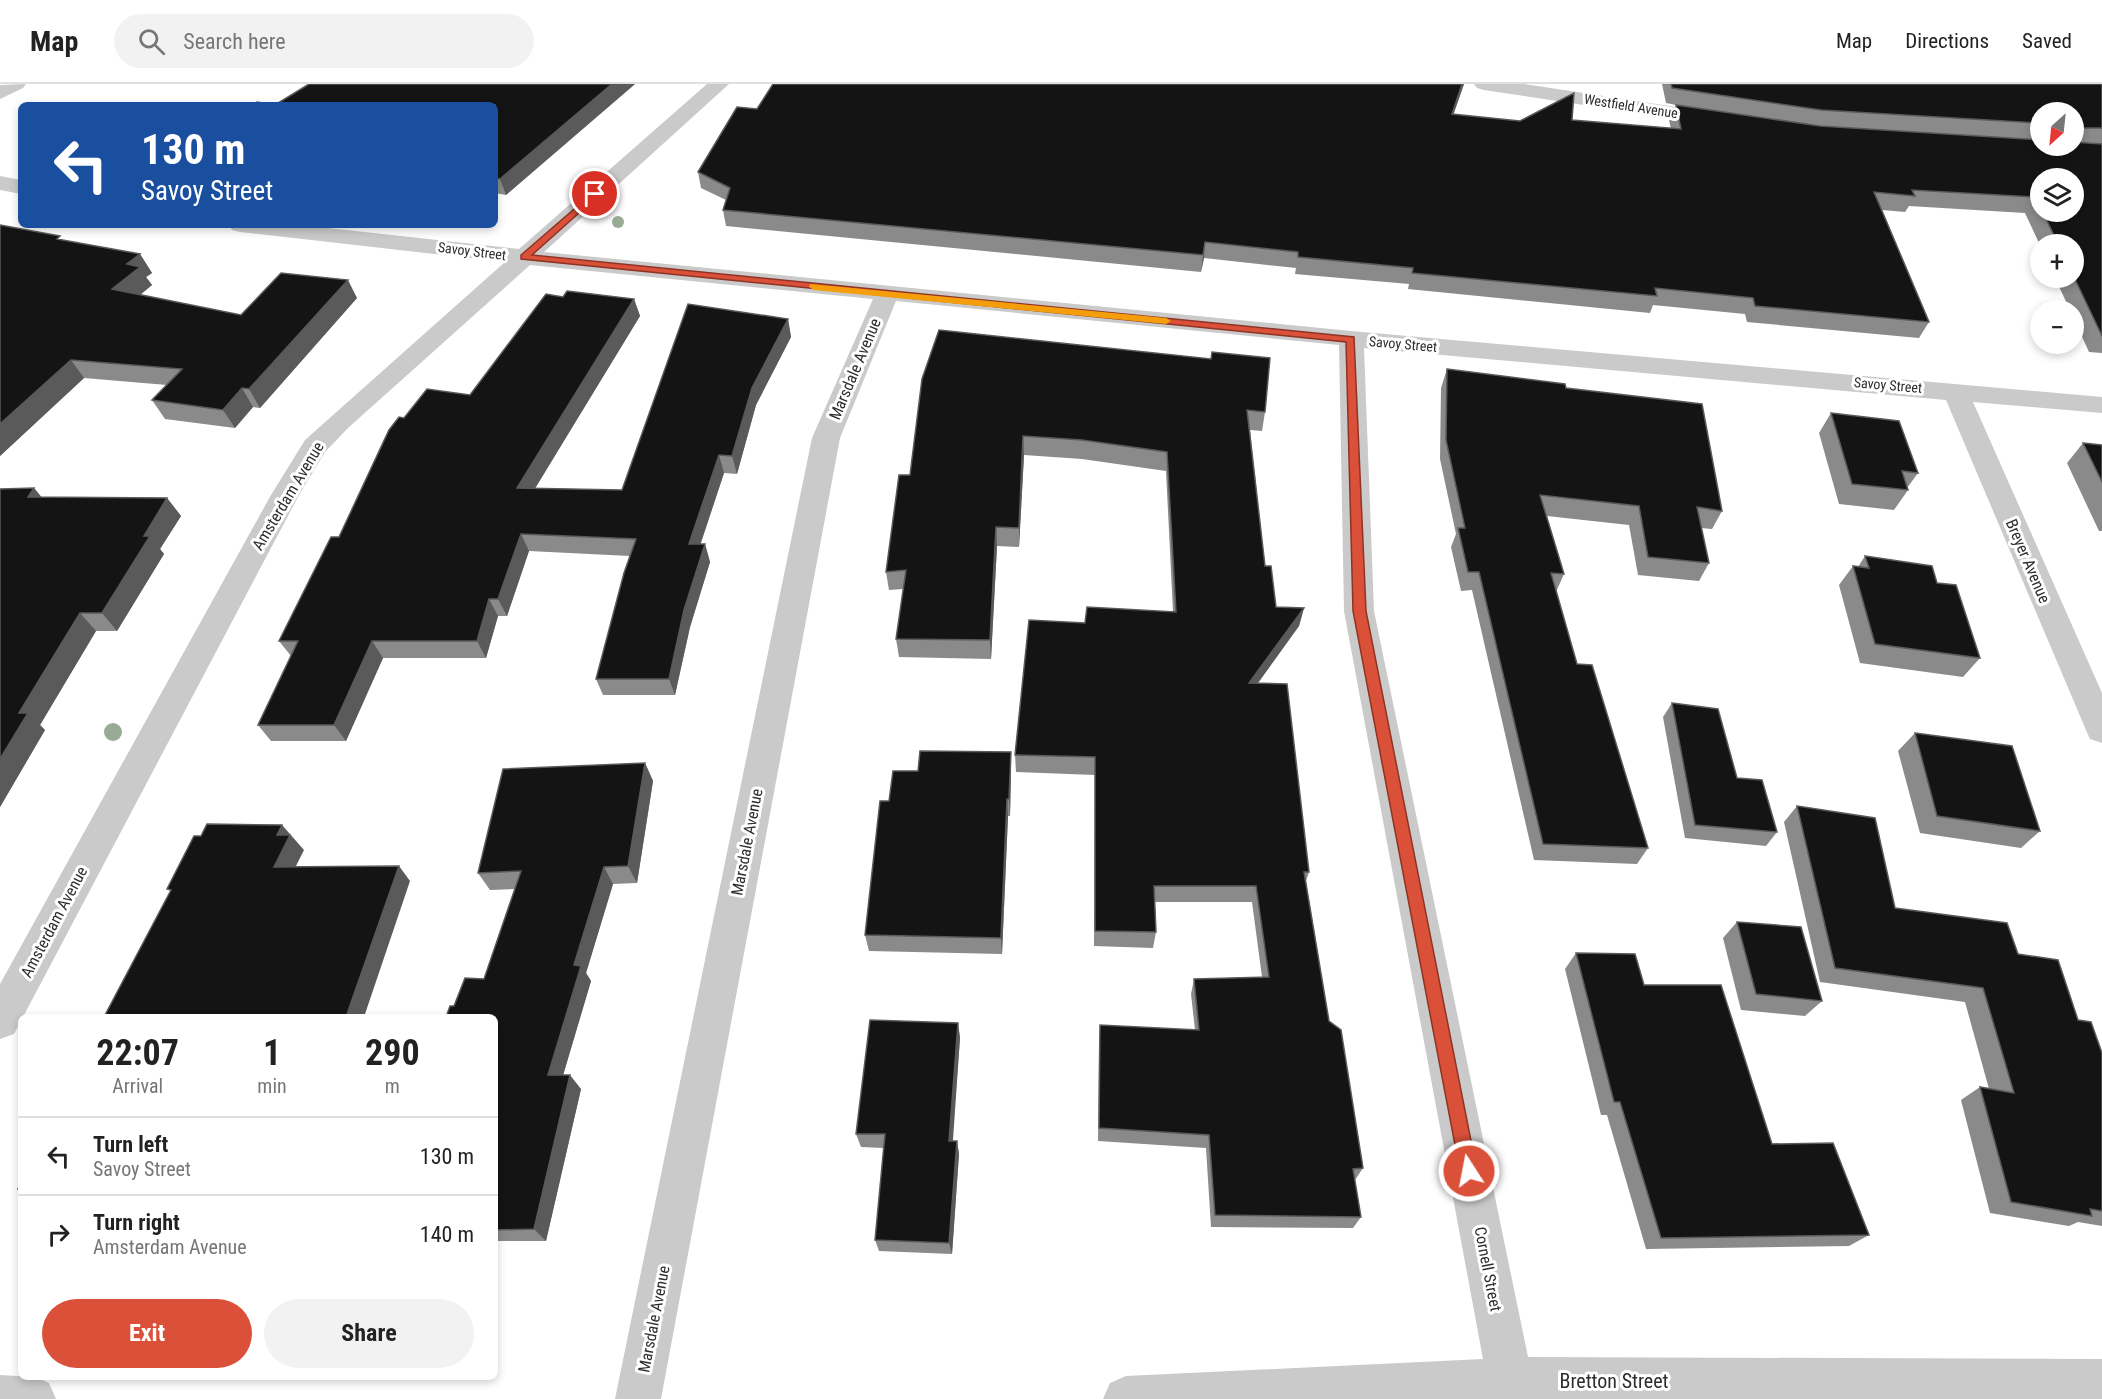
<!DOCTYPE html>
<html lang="en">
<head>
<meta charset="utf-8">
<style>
	body { margin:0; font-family:"Roboto Condensed",sans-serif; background:#f2f2f2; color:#222; height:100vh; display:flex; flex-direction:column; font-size:22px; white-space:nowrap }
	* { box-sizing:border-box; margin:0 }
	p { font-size:20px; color:#767676 }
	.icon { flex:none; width:33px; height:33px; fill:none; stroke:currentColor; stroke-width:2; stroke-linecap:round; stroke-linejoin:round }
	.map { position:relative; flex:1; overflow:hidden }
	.panel { position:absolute; left:18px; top:930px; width:480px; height:366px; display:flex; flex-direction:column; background:#fff; border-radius:9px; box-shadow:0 3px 9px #0003 }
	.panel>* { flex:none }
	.top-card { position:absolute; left:18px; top:18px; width:480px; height:126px; border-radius:9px; box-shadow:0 3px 9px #0003; background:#1a4fa0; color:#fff; overflow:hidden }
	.needle { width:39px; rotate:207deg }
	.buttons { position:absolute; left:2030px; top:18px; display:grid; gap:12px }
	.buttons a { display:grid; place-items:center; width:54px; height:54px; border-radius:50%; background:#fff; box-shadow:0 3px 9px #0003; font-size:30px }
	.pin { position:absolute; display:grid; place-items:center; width:51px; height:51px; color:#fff; margin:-26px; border:3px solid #fff; border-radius:50%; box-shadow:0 2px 6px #0007 }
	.me { position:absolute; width:66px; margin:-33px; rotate:349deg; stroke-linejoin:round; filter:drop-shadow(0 0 4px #0008) }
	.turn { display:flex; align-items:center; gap:21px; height:126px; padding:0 24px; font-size:27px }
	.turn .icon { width:78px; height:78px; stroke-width:2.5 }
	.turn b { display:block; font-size:42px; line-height:51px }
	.eta { display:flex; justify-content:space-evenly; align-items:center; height:102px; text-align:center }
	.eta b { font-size:36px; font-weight:700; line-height:42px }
	.button { display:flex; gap:12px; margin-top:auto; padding:12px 24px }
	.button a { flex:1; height:69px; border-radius:36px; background:#da5039; color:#fff; font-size:24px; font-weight:700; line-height:69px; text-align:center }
	.button a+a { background:#f2f2f2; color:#222 }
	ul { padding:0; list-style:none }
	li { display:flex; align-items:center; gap:18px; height:78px; padding:0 24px; border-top:2px solid #e0e0e0 }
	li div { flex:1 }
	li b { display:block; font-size:22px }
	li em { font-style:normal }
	header { display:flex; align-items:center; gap:36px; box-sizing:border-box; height:84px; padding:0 30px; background:#fff; border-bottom:2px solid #e0e0e0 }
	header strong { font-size:28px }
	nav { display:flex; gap:33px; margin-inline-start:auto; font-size:21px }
	.search { width:420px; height:54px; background:#f2f2f2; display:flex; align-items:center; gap:15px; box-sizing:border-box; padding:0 21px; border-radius:33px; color:#767676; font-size:22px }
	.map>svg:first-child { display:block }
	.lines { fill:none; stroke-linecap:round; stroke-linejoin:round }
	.minor { fill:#cacaca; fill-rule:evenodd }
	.tertiary { fill:#cacaca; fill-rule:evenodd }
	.tree { fill:#9aab94 }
	.wall { fill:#8a8a8a; fill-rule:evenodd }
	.shaded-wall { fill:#5a5a5a }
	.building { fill:#141414; stroke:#5a5a5a; stroke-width:1.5 }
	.route { fill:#da5039; stroke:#8e3425; stroke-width:1.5 }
	.slow { fill:#f59e0b }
	.labels { text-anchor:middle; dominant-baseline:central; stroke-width:6; stroke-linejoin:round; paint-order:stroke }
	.far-street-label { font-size:14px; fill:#2d2d2d; stroke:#fff }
	.street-label { font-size:16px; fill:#2d2d2d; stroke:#fff }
	.near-street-label { font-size:20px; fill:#2d2d2d; stroke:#fff }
</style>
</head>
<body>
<header>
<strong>Map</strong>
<div class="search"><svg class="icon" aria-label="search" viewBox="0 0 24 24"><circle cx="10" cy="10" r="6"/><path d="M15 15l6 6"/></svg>Search here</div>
<nav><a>Map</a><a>Directions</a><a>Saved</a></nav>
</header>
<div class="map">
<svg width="2102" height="1315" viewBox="0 0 2102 1315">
	<rect width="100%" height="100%" fill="#fff"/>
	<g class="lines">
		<path class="minor" d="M707,0H729L544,168L1351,247L2102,313V329L1973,318L2102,609V659L2090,655L2086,646L1946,316L1364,264L1374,527L1528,1273L2102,1275V1315H1103L1110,1299L1126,1292L1483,1275L1344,527L1339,261L896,217L840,354L661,1315H615L812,354L873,215L530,181L348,344L325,368L299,411L14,950L0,955V900L271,411L305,356L505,178L240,148L232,146L229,141H301L519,165Z
			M0,92L21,96V110L0,106Z
			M0,1291L35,1293L49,1299L56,1315H0Z"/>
		<path class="tertiary" d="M26,0L23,4L0,15V1Z
			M1474,0H1524L1716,29L1723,31L1726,35L1723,39L1716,41L1484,6L1477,4Z"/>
	</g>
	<g class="tree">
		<circle cx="618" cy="138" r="6"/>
		<circle cx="113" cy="648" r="9"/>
	</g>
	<path class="wall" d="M635,0L506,111L495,109V21H275Z
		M773,0H1464L1453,31L1520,37L1572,36L1671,45L1669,36L1676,21L1666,19L1662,0H2102V269L2089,268L2073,233V226H2070L2055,194H2073V160L2040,161L2025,129L1909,122L1905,128L1882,126L1929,238L1919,254L1747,238L1745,230L1653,221L1650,229L1408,205L1409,200L1295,190L1296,184L1204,174L1201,188L726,142L723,126L726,116L701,104L698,88L757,25ZM2040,28H2073V62L2040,56ZM2040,94L2073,128H2040Z
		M63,156L140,170L152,189L146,193L152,201L140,211L241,231L357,214L260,324L253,323L235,344L165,335L152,316L167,301L84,294L0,372Z
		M563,213L634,215L640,232L535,404L622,406L788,235L791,253L756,321L737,390L724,389L700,460H705L710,478L690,543L675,611H603L596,595L630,472L529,467L507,532H498L486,574H383L346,657H271L258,641L291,572L279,557L339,453Z
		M1211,275L1265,328L1262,347L1250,346L1265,482L1276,523L1304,524L1299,542L1258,599L1309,788L1306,797L1329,937L1363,1084L1355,1096L1361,1133L1353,1144L1211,1143L1206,1064L1098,1057L1099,956L1100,941L1195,946L1191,910L1194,895L1262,893L1252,818H1155L1156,848L1153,864L1094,862L1095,691L1016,688L1015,671L1085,539L1173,528L1166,387L1082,375L1024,371L1019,463L997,462L991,575L899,573L896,555L903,505L889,506L886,488L910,391Z
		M1447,285L1566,304L1722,427L1712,445L1701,444L1709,479L1699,497L1638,491L1629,441L1547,432L1564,490L1556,508L1577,580L1648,764L1637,780L1534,776L1472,506L1461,507L1451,463L1456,450L1440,375L1441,304Z
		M1831,329L1918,389L1907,404L1908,406L1894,426L1839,420L1819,349Z
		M2083,359L2102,361V447H2099L2067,379Z
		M34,404L41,413L167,414L181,432L160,465L164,470L117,547H96L40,641L45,646L0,723V405Z
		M1865,472L1937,499L1980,574L1963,593L1860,579L1839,501L1853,482L1858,483Z
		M1672,619L1737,694L1777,748L1766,762L1685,754L1663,633Z
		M1915,649L2040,747L2021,764L1920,749L1898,667Z
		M645,679L653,697L637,799L613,800L586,889L591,897L563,991L581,1005L546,1157H495V933L454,922L484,895L515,805L490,806L478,789Z
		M1011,686L1010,732H1008L1002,870L869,867L865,851L889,717Z
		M1797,722L1895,824L2018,870L2078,936L2102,969V1142L2078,1138L2069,1142L1990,1129L1961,1016L1980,1003L1989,1005L1965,918L1820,898L1784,738Z
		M1737,838L1822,917L1805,932L1741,926L1723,854Z
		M1576,869L1644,901L1772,1060L1869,1151L1849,1162L1646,1165L1607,1031H1601L1565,885Z
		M958,939L960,954L952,1057H957L959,1070L952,1170L879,1167L875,1156L884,1064L861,1063L856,1050Z"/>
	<path class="shaded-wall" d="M612,0H635L506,111L500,95Z
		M1462,0H1464L1448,46L1452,30Z
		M1205,158L1204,174L1201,188L1203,171Z
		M140,170L152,189L146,193L152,201L124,224L112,205L127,180Z
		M348,196L357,214L260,324L249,305Z
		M634,215L640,232L525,421L517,404Z
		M788,235L791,253L756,321L737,390L732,372L752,304Z
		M71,276L84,294L0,372V340Z
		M242,304L253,323L235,344L223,326Z
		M1023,352L1024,371L1019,463V444Z
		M719,371L724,389L695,477L689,460Z
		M34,404L49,422L28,413Z
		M167,414L181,432L160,465L164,470L117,547L102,529L144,452Z
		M996,443L997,462L991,575L990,556Z
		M521,450L529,467L507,532L498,515Z
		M705,460L710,478L690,543L675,611L669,595L684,526Z
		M489,515L498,532L486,574L477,557Z
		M1304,524L1299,542L1245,617L1249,599Z
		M80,529L96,547L40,641L45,646L0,723V675L19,629Z
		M372,557L383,574L346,657L334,641Z
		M1011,668V686L1010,732L1009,715Z
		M645,679L653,697L637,799L628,782Z
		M1007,715L1008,732L1002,870L1001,854Z
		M282,741L304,766L288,798L274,783L277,751Z
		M399,782L410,797L364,933H346Z
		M604,783L613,800L586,889L591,897L559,1005L548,991L574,881Z
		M958,939L960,954L952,1070L949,1057Z
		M570,991L581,1005L546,1157L534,1145Z
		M957,1057L959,1070L952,1170L949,1159Z"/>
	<path class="building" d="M309,0H612L500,95L495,94V21H253L257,18L275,21Z
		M773,0H1462L1452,30L1520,37L1574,9L1572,36L1681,45L1676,21L1820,42L2040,56V62H2073V58L2102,60V252L2073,191V160H2058L2043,128H2073V94H2040V122L2036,113L1912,106L1915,112L1874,108L1929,238L1755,222L1753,214L1655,204L1657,212L1412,189L1413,184L1298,173V168L1205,158L1203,171L723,126L730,104L698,88L737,23L757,25Z
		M1671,0H2102V44H2073V28H2040V39L1821,26L1672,4Z
		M0,141L60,152L57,155L140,170L127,180L140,183L112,205L241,231L281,189L348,196L249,305L242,304L223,326L152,316L182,285L71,276L0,340Z
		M567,207L634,215L517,404L622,406L688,220L788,235L752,304L732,372L719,371L689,460H705L684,526L669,595H596L624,489L636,455L521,450L498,515H489L477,557H372L334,641H258L298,557H279L331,453H339L389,346L399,333L404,334L427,305L470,311L546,210L563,213Z
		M939,246L1211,275L1212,268L1270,274L1265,328L1247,326L1265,482H1271L1276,523L1304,524L1249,599L1287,600L1309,788H1304L1329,937L1341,946L1363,1084L1353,1085L1361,1133L1215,1131L1209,1051L1099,1044L1100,941L1199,946L1194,895L1269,893L1256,802H1154L1156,848L1095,847V673L1015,671L1029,536L1085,539L1087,523L1176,528L1167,368L1082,356L1023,352L1019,444L996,443L990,556L896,555L906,486L886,488L899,391H910L922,295Z
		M1447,285L1565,300L1566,304L1702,320L1722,427L1697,423L1709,479L1648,473L1639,422L1540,411L1564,490L1551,489L1577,580L1592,581L1648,764L1543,760L1479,488H1468L1458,444H1465L1446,356Z
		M1831,329L1899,337L1918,389L1902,387L1908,406L1852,400Z
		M2083,359L2102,361V398Z
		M34,404L28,413L167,414L144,452H150L102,529H80L19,629H28L0,675V405Z
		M1865,472L1932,482L1937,499L1956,501L1980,574L1875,560L1853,482L1869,484Z
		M1672,619L1718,625L1737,694L1762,696L1777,748L1695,741Z
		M1915,649L2012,662L2040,747L1937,732Z
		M920,667L1011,668L1009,715H1007L1001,854L865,851L880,717H889L893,687H918Z
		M645,679L628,782L604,783L574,881L581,882L548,991H570L534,1145L495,1146V933H446L450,922H454L465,894L484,895L521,787L478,789L503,685Z
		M1797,722L1875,734L1895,824L2007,839L2018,870L2058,876L2078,936L2091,938L2102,969V1127L2090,1125L2092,1132L2011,1118L1980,1003L2014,1009L1983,904L1835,884Z
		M207,740L282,741L277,751H290L274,783L399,782L346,933H104L171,806L167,805L194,752H201Z
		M1737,838L1801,843L1822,917L1756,910Z
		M1576,869L1635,870L1644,901H1721L1772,1060L1833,1059L1869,1151L1661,1154L1620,1018H1614Z
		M870,936L958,939L949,1057H957L949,1159L875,1156L885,1050H856Z
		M21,1098V1105H18Z"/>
	<path class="route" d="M595,107L600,110L598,112L532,171L1354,253L1366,527L1477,1087L1475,1093L1469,1095L1463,1093L1460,1087L1353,527L1346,258L521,175V171Z"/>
	<path class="slow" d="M810,200L1166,234L1171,237L1166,240L814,206L809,203Z"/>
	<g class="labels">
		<g class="far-street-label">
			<text transform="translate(1631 22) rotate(9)">Westfield Avenue</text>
			<text transform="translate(472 167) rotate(7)">Savoy Street</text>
			<text transform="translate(1403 260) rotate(5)">Savoy Street</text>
			<text transform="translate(1888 301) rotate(5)">Savoy Street</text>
		</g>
		<g class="street-label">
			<text transform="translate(855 285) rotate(-67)">Marsdale Avenue</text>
			<text transform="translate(288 412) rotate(-59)">Amsterdam Avenue</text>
			<text transform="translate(2028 477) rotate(67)">Breyer Avenue</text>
			<text transform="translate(747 758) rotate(-79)">Marsdale Avenue</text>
			<text transform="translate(54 838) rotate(-62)">Amsterdam Avenue</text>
			<text transform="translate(1488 1185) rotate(79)">Cornell Street</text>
			<text transform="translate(654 1235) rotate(-79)">Marsdale Avenue</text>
		</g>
		<g class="near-street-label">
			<text x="1614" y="1297">Bretton Street</text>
		</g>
	</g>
</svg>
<div class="buttons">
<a><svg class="needle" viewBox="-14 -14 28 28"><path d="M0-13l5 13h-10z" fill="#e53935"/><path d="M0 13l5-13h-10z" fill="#767676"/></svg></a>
<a><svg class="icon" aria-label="layers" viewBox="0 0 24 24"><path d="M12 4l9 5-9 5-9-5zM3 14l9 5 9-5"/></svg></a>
<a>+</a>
<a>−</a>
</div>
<div class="pin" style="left:595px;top:110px;background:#d93025"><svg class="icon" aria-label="arrive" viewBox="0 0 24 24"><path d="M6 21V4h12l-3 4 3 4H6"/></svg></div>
<svg class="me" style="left:1469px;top:1087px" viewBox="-20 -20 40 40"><circle r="17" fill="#da5039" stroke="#fff" stroke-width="3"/><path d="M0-11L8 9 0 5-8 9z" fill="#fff"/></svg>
<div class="top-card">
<div class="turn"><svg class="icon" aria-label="left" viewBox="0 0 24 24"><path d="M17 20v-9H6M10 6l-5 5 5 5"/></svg><div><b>130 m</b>Savoy Street</div></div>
</div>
<section class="panel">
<div class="eta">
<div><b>22:07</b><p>Arrival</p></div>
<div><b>1</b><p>min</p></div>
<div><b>290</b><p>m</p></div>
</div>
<ul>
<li><svg class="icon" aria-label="left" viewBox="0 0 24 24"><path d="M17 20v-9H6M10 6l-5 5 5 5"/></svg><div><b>Turn left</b><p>Savoy Street</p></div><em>130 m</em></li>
<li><svg class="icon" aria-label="right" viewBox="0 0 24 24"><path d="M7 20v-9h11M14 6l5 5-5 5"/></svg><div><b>Turn right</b><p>Amsterdam Avenue</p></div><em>140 m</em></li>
</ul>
<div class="button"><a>Exit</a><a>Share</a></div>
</section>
</div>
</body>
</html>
